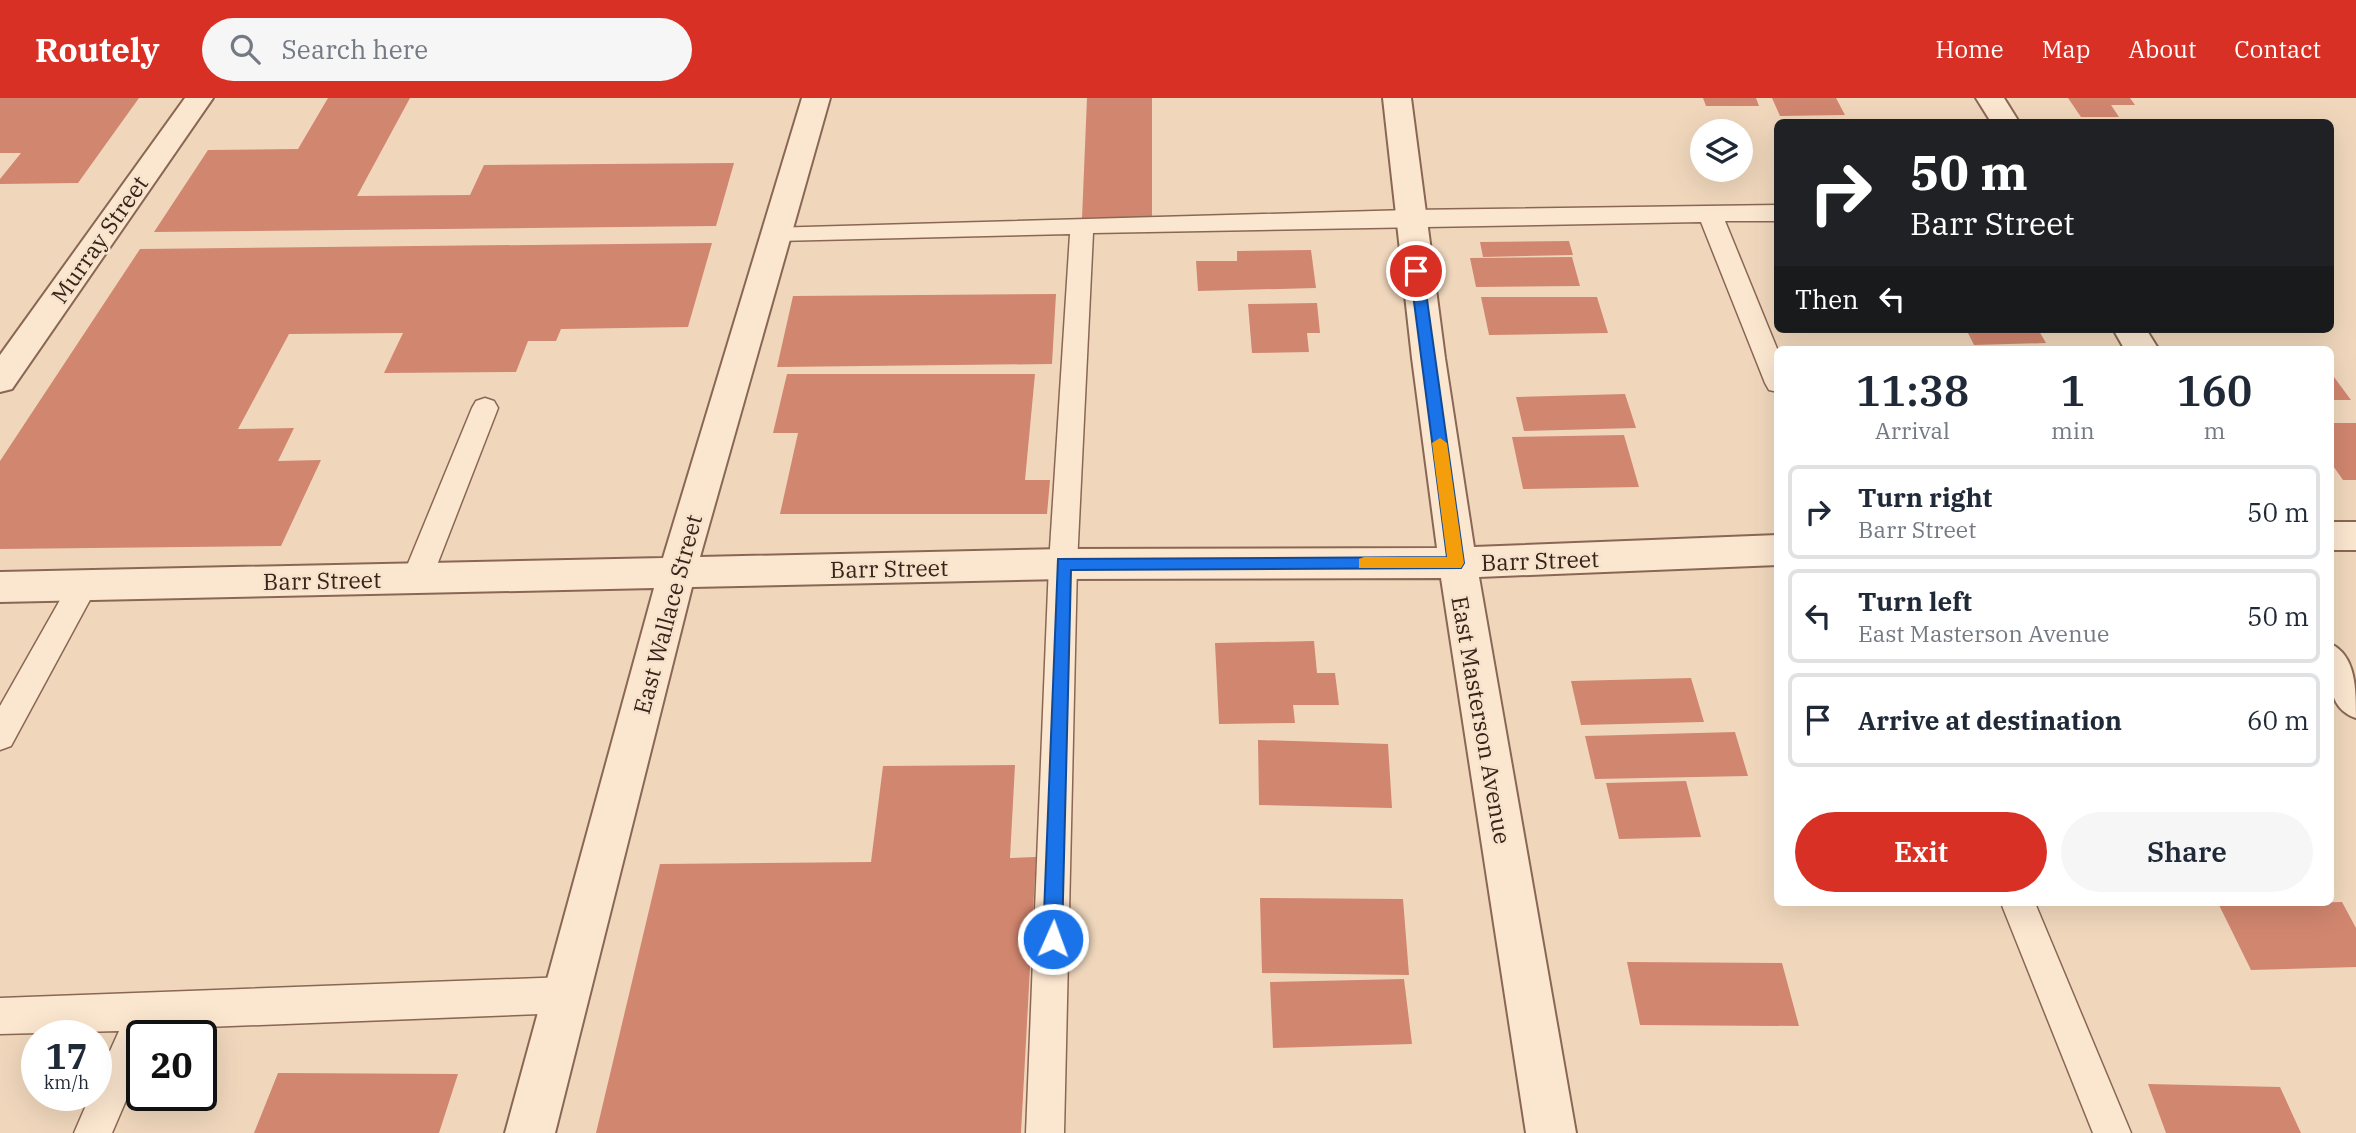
<!DOCTYPE html>
<html lang="en">
<head>
<meta charset="utf-8">
<style>
	body { margin:0; font-family:"IBM Plex Serif",serif; background:#f6f6f7; color:#1f2937; height:100vh; display:flex; flex-direction:column; font-size:26px; white-space:nowrap }
	* { box-sizing:border-box; margin:0 }
	p { font-size:23px; color:#747a83 }
	.icon { flex:none; width:38px; height:38px; fill:none; stroke:currentColor; stroke-width:2; stroke-linecap:round; stroke-linejoin:round }
	.map { position:relative; flex:1; overflow:hidden }
	.details { position:absolute; left:1774px; top:248px; width:560px; height:560px; display:flex; flex-direction:column; background:#fff; border-radius:10px; box-shadow:0 7px 28px #0002 }
	.details>* { flex:none }
	.top-card { position:absolute; left:1774px; top:21px; width:560px; height:214px; border-radius:10px; box-shadow:0 7px 28px #0002; background:#202124; color:#fff; overflow:hidden }
	.buttons { position:absolute; left:1690px; top:21px; display:grid; gap:14px }
	.buttons a { display:grid; place-items:center; width:63px; height:63px; border-radius:50%; background:#fff; box-shadow:0 7px 28px #0002; font-size:35px }
	.speed { position:absolute; left:21px; top:922px; display:flex; gap:14px; font-size:35px; font-weight:700; text-align:center }
	.speed>* { display:grid; place-content:center; width:91px; height:91px; border-radius:50%; background:#fff; box-shadow:0 7px 28px #0002; line-height:1 }
	.speed small { font-size:18px; font-weight:400 }
	.speed .limit { border:4px solid #111; border-radius:10px; background:#fff; color:#111 }
	.pin { position:absolute; display:grid; place-items:center; width:60px; height:60px; color:#fff; margin:-30px; border:4px solid #fff; border-radius:50%; box-shadow:0 2px 7px #0007 }
	.me { position:absolute; width:77px; margin:-38px; rotate:2deg; stroke-linejoin:round; filter:drop-shadow(0 0 5px #0008) }
	.turn { display:flex; align-items:center; gap:24px; height:147px; padding:0 21px; font-size:32px }
	.turn .icon { width:91px; height:91px; stroke-width:2.5 }
	.turn b { display:block; font-size:49px; line-height:60px }
	.then { display:flex; align-items:center; height:66px; padding:0 21px; background:#0003; gap:14px; font-size:26px }
	.eta { display:flex; justify-content:space-evenly; align-items:center; height:119px; text-align:center }
	.eta b { font-size:42px; font-weight:600; line-height:49px }
	.action { display:flex; gap:14px; margin-top:auto; padding:14px 21px }
	.action a { flex:1; height:80px; border-radius:42px; background:#d93025; color:#fff; font-size:28px; font-weight:600; line-height:80px; text-align:center }
	.action a+a { background:#f6f6f7; color:#1f2937 }
	ul { padding:0; list-style:none }
	li { display:flex; align-items:center; gap:21px; height:94px; margin:0 14px 10px; padding:0 7px; border:4px solid #e0e1e3; border-radius:10px }
	li div { flex:1 }
	li b { display:block; font-size:26px }
	li em { font-style:normal }
	header { display:flex; align-items:center; gap:42px; box-sizing:border-box; height:98px; padding:0 35px; background:#d93025; color:#fff }
	header strong { font-size:33px }
	nav { display:flex; gap:38px; margin-inline-start:auto; font-size:24px }
	.search { width:490px; height:63px; background:#f6f6f7; display:flex; align-items:center; gap:18px; box-sizing:border-box; padding:0 24px; border-radius:38px; color:#747a83; font-size:26px }
	.map>svg:first-child { display:block }
	.building { fill:#d1866f }
	.lines { fill:none; stroke-linecap:round; stroke-linejoin:round }
	.service-casing { stroke:#896754; stroke-width:3 }
	.minor-casing { stroke:#896754; stroke-width:4 }
	.service { fill:#fbe6cf; fill-rule:evenodd }
	.minor { fill:#fbe6cf; fill-rule:evenodd }
	.route { fill:#1a73e8; stroke:#114b97; stroke-width:2 }
	.slow { fill:#f59e0b }
	.labels { text-anchor:middle; dominant-baseline:central; stroke-width:5; stroke-linejoin:round; paint-order:stroke }
	.street-label { font-size:23px; fill:#37231a; stroke:#f7e3cc }
</style>
</head>
<body>
<header>
<strong>Routely</strong>
<div class="search"><svg class="icon" aria-label="search" viewBox="0 0 24 24"><circle cx="10" cy="10" r="6"/><path d="M15 15l6 6"/></svg>Search here</div>
<nav><a>Home</a><a>Map</a><a>About</a><a>Contact</a></nav>
</header>
<div class="map">
<svg width="2356" height="1035" viewBox="0 0 2356 1035">
	<rect width="100%" height="100%" fill="#f0d7bc"/>
	<path class="building" d="M0,0H139L78,85L0,86V81L21,55H0Z
		M328,0H410L357,98L470,97L484,67L734,65L716,128L154,134L208,52L298,51Z
		M1087,0H1152V119L1082,120Z
		M1703,0H1756L1759,8H1706Z
		M1772,0H1836L1845,17L1780,18Z
		M2068,0H2130L2135,7H2111L2119,19H2081Z
		M1569,143L1573,157L1483,159L1480,144Z
		M712,145L688,229L561,231L556,243H528L516,274L384,275L403,235L289,236L238,331L294,330L278,363L321,362L281,448L0,451V363L140,151Z
		M1311,152L1316,190L1198,193L1196,163H1237V153Z
		M1572,159L1580,188L1476,189L1470,160Z
		M1056,196L1052,266L777,269L793,198Z
		M1481,199H1597L1608,235L1489,237Z
		M1317,205L1320,235H1307L1309,254L1252,255L1248,206Z
		M1966,231H2038L2046,245L1974,247Z
		M2232,231H2298L2300,234L2235,235Z
		M2331,275L2351,302H2331Z
		M787,276H1035L1025,382H1050L1047,416H780L798,335H773Z
		M1625,296L1636,330L1524,333L1516,299Z
		M2331,325H2356V382H2343L2331,365Z
		M1624,337L1639,389L1523,391L1512,339Z
		M1314,543L1317,575H1335L1339,607H1293L1295,625L1219,626L1215,545Z
		M1691,580L1704,624L1581,627L1571,583Z
		M1735,634L1748,678L1595,681L1585,638Z
		M1258,642L1388,646L1392,710L1259,707Z
		M1015,667L1010,760L1036,759L1021,1035H596L660,766L871,764L883,668Z
		M1686,683L1701,739L1619,741L1606,685Z
		M1260,800L1403,801L1409,877L1262,875Z
		M2342,804L2356,830V869L2251,872L2219,807Z
		M1627,864L1782,865L1799,928L1640,927Z
		M1404,881L1412,946L1273,950L1270,884Z
		M278,975L458,976L439,1035H254Z
		M2148,986L2280,989L2301,1035H2166Z"/>
	<g class="lines">
		<g class="service-casing">
			<path id="service" d="M1778,107V123H1725L1778,253V294L1769,292L1765,285L1701,124L1093,135L1077,466L1064,1035H1026L1049,466L1070,136L777,143L769,140L765,135L769,130L1409,112Z
				M485,300L494,303L498,310L432,480L427,488L417,492L407,488L402,480L472,310L476,303Z
				M83,475L93,479L98,487L11,648L0,652V608L73,479Z
				M2001,805H2035L2131,1035H2093Z
				M566,879L579,885L584,897L579,909L566,915L156,931L153,938H142V965L112,1035H74L90,998H96V984L119,933L0,936V900Z"/>
		</g>
		<g class="minor-casing">
			<path id="minor" d="M185,0H213L12,291L0,294V257Z
				M802,0H830L700,459L1063,451L1437,450L1412,260L1383,0H1411L1445,260L1474,449L1778,437V467L1479,479L1576,1035H1526L1441,480L1063,481L692,489L555,1035H505L654,490L0,504V474L663,460Z
				M1976,0H2004L2019,24H1991Z
				M2113,231H2146L2159,252H2125Z
				M2331,424H2356V452H2331Z
				M2331,546C2356,558 2356,591 2356,620C2324,609 2331,576 2331,546Z"/>
		</g>
		<use href="#service" class="service"/>
		<use href="#minor" class="minor"/>
	</g>
	<path class="route" d="M1416,168L1423,173L1464,465L1461,470L1071,472L1062,841L1059,847L1053,850L1046,847L1043,841L1058,461L1447,459L1410,173Z"/>
	<path class="slow" d="M1440,340L1447,345L1464,465L1461,470H1359V461L1364,459H1447L1432,345Z"/>
	<g class="labels">
		<g class="street-label">
			<text transform="translate(99 141) rotate(-55)">Murray Street</text>
			<text transform="translate(1540 462) rotate(-2)">Barr Street</text>
			<text transform="translate(889 470) rotate(-1)">Barr Street</text>
			<text transform="translate(322 482) rotate(-1)">Barr Street</text>
			<text transform="translate(667 516) rotate(-75)">East Wallace Street</text>
			<text transform="translate(1482 622) rotate(80)">East Masterson Avenue</text>
		</g>
	</g>
</svg>
<div class="buttons">
<a><svg class="icon" aria-label="layers" viewBox="0 0 24 24"><path d="M12 4l9 5-9 5-9-5zM3 14l9 5 9-5"/></svg></a>
</div>
<div class="speed"><div>17<small>km/h</small></div><div class="limit">20</div></div>
<div class="pin" style="left:1416px;top:173px;background:#d93025"><svg class="icon" aria-label="arrive" viewBox="0 0 24 24"><path d="M6 21V4h12l-3 4 3 4H6"/></svg></div>
<svg class="me" style="left:1053px;top:841px" viewBox="-20 -20 40 40"><circle r="17" fill="#1a73e8" stroke="#fff" stroke-width="3"/><path d="M0-11L8 9 0 5-8 9z" fill="#fff"/></svg>
<div class="top-card">
<div class="turn"><svg class="icon" aria-label="right" viewBox="0 0 24 24"><path d="M7 20v-9h11M14 6l5 5-5 5"/></svg><div><b>50 m</b>Barr Street</div></div>
<div class="then">Then<svg class="icon" aria-label="left" viewBox="0 0 24 24"><path d="M17 20v-9H6M10 6l-5 5 5 5"/></svg></div>
</div>
<section class="details">
<div class="eta">
<div><b>11:38</b><p>Arrival</p></div>
<div><b>1</b><p>min</p></div>
<div><b>160</b><p>m</p></div>
</div>
<ul>
<li><svg class="icon" aria-label="right" viewBox="0 0 24 24"><path d="M7 20v-9h11M14 6l5 5-5 5"/></svg><div><b>Turn right</b><p>Barr Street</p></div><em>50 m</em></li>
<li><svg class="icon" aria-label="left" viewBox="0 0 24 24"><path d="M17 20v-9H6M10 6l-5 5 5 5"/></svg><div><b>Turn left</b><p>East Masterson Avenue</p></div><em>50 m</em></li>
<li><svg class="icon" aria-label="arrive" viewBox="0 0 24 24"><path d="M6 21V4h12l-3 4 3 4H6"/></svg><div><b>Arrive at destination</b></div><em>60 m</em></li>
</ul>
<div class="action"><a>Exit</a><a>Share</a></div>
</section>
</div>
</body>
</html>
